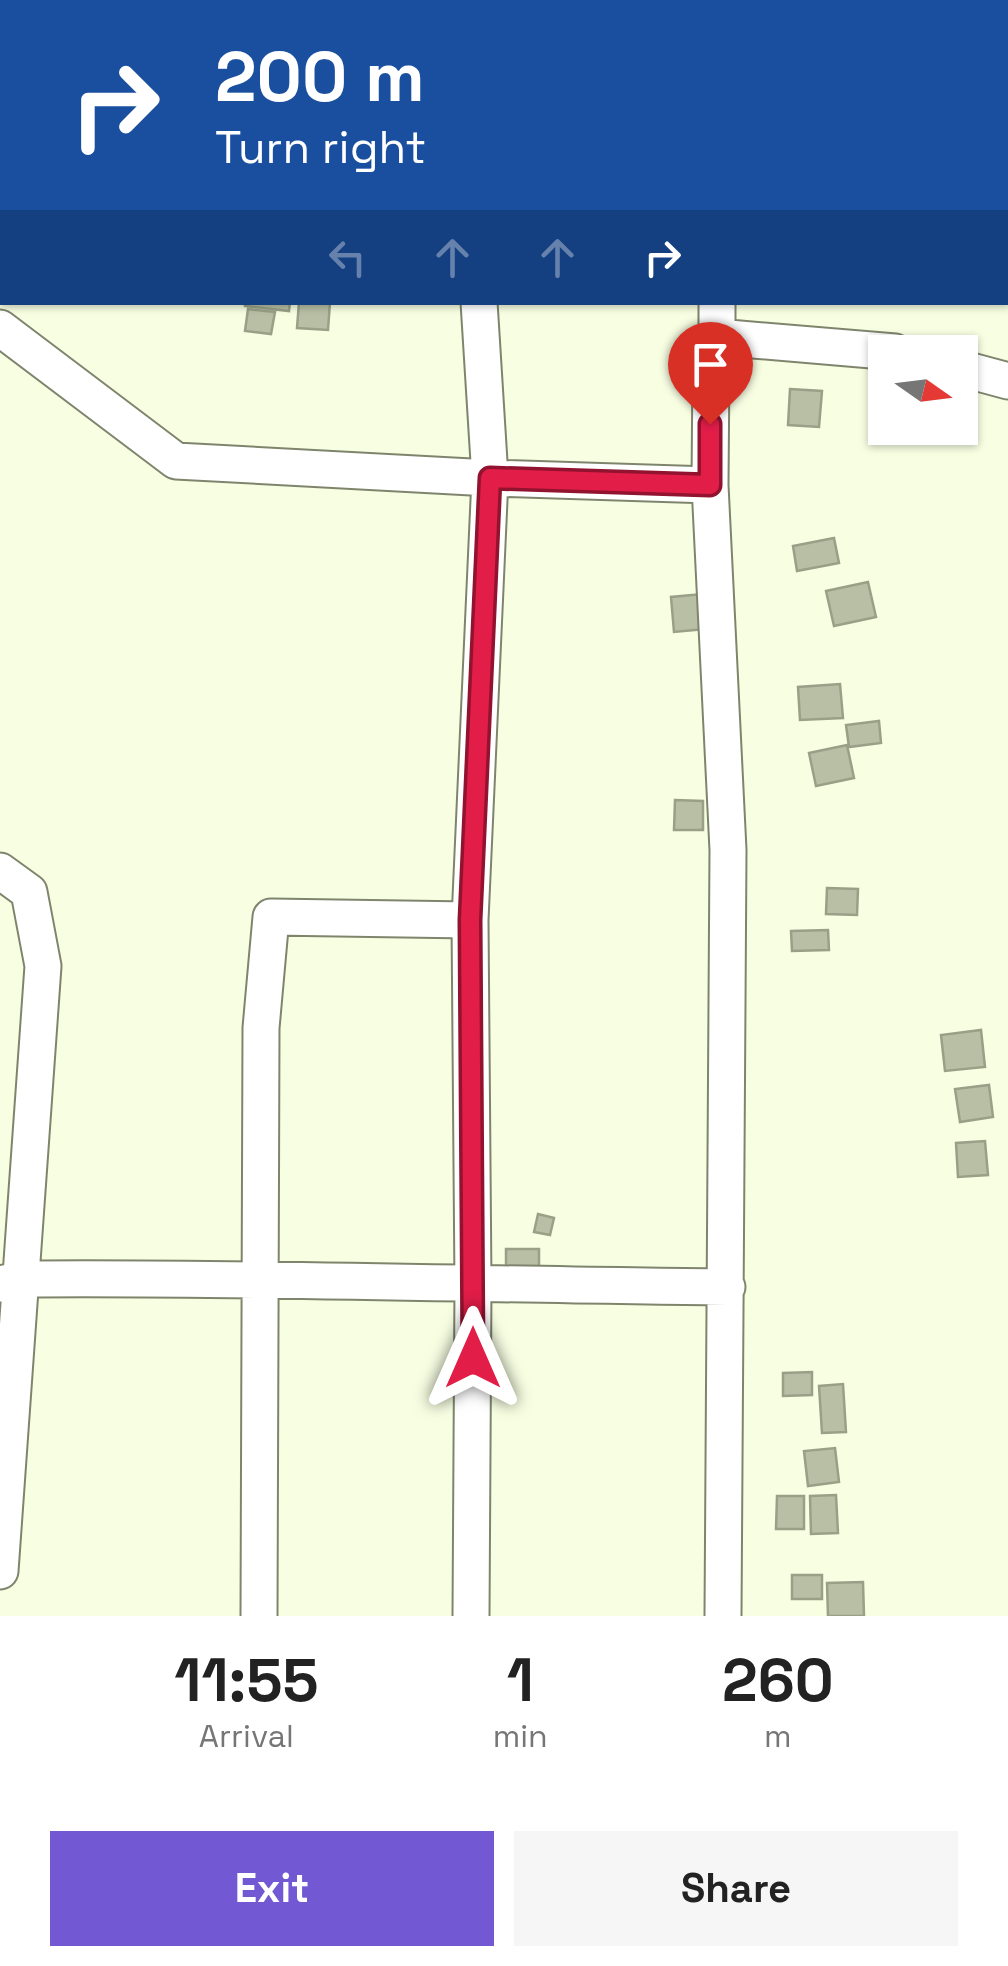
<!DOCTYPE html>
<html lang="en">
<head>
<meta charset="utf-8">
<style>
	body { margin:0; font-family:"Space Grotesk",sans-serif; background:#f6f6f6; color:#222; height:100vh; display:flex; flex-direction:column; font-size:38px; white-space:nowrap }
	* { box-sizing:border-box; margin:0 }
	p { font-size:32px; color:#767676 }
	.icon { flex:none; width:55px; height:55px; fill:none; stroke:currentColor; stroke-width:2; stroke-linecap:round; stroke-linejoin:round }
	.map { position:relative; height:1616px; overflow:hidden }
	.panel { display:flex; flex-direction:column; background:#fff; flex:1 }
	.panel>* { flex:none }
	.guide { position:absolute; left:0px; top:0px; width:1010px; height:305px; box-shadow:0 2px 8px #0004; background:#1a4fa0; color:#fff; overflow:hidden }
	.needle { width:65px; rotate:104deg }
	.controls { position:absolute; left:868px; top:335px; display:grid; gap:20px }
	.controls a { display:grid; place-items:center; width:110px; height:110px; border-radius:0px; background:#fff; box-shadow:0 2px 8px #0004; font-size:50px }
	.pin { position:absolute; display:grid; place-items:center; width:85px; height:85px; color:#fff; margin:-102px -42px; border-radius:50% 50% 50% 0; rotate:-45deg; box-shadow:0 0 10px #0007 }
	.pin .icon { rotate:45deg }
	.me { position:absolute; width:110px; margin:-55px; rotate:0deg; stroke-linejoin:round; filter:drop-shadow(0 0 8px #0008) }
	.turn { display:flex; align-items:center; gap:35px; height:210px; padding:0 50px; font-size:45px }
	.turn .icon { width:130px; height:130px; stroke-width:2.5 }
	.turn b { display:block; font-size:70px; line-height:85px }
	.lanes { display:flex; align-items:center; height:95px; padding:0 50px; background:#0003; justify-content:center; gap:50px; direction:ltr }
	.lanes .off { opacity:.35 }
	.eta { display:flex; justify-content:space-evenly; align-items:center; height:170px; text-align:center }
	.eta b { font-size:60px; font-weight:700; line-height:70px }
	.action { display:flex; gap:20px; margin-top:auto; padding:20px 50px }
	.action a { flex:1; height:115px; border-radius:0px; background:#7258d2; color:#fff; font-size:40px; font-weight:700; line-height:115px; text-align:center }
	.action a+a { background:#f6f6f6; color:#222 }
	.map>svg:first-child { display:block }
	.building { fill:#b8bfa5; stroke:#9aa087; stroke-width:2.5 }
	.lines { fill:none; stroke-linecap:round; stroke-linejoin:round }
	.minor-casing { stroke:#7f856d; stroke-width:39 }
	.minor { stroke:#fff; stroke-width:35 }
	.route-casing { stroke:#92132f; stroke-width:25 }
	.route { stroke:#e11d48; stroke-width:18 }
</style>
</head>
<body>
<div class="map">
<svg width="1008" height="1616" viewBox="0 0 1008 1616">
	<rect width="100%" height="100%" fill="#f7fee2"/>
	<path class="building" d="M246,302H290L289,311L245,306Z
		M299,302H330L328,330L297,328Z
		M248,309L275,312L271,334L245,331Z
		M790,389L822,391L819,427L788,425Z
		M834,538L839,563L797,571L793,546Z
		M868,582L876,617L834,626L826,591Z
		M702,594L705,629L674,632L671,597Z
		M840,684L843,718L800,720L798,687Z
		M879,721L881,743L849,747L846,725Z
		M847,745L854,778L816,786L809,753Z
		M675,800L703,801V830H674Z
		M827,888L858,889L857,915L826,914Z
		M828,930L829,950L792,951L791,931Z
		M981,1030L985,1067L945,1071L941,1035Z
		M989,1085L993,1117L960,1122L955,1089Z
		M985,1141L988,1175L958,1177L956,1143Z
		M538,1214L554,1218L550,1235L534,1232Z
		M506,1249H539V1291L506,1290Z
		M812,1372V1395L783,1396V1373Z
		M843,1384L846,1432L822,1433L819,1386Z
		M835,1448L839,1482L808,1486L804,1451Z
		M836,1495L838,1533L811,1534L810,1496Z
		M777,1496H804V1529H776Z
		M792,1575H822V1599H792Z
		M863,1582L864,1616H828L827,1583Z"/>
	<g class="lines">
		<g class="minor-casing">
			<path id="minor" d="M459,0V2
				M24,2V0
				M717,2V0
				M0,158L2,142
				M717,302V337L711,363L710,485L728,850L723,1616
				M0,328L176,461L490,478L710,485
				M717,337L895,352
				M960,368L1008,381
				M0,871L29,892L43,966L0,1571
				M0,1284L23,1279C258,1277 492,1285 727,1287
				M259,1616L261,1028L271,917L470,920
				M471,1616L473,1285L470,920L490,478L479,302"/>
		</g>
		<use href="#minor" class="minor"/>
	</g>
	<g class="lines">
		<g class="route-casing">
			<path id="route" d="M473,1358L470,920L490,478L710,485V424"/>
		</g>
		<use href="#route" class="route"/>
	</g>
</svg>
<div class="controls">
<a><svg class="needle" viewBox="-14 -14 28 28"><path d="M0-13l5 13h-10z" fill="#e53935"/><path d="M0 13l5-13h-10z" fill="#767676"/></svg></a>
</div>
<div class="pin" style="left:710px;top:424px;background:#d93025"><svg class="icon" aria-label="arrive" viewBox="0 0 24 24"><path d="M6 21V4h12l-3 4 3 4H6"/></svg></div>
<svg class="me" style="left:473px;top:1358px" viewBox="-20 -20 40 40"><path d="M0-17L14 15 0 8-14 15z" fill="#e11d48" stroke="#fff" stroke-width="4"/></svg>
<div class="guide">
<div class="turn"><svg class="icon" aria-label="right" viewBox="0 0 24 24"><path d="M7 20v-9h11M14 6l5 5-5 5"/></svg><div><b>200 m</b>Turn right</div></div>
<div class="lanes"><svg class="icon off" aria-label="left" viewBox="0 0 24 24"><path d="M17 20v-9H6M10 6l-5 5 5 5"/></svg><svg class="icon off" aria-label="ahead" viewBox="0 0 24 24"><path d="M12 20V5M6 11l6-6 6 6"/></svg><svg class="icon off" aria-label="ahead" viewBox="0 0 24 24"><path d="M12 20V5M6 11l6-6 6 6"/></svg><svg class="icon" aria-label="right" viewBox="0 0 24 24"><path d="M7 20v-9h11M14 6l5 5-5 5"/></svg></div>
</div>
</div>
<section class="panel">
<div class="eta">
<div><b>11:55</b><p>Arrival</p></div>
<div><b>1</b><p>min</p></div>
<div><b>260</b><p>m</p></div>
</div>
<div class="action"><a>Exit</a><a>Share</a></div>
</section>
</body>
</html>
